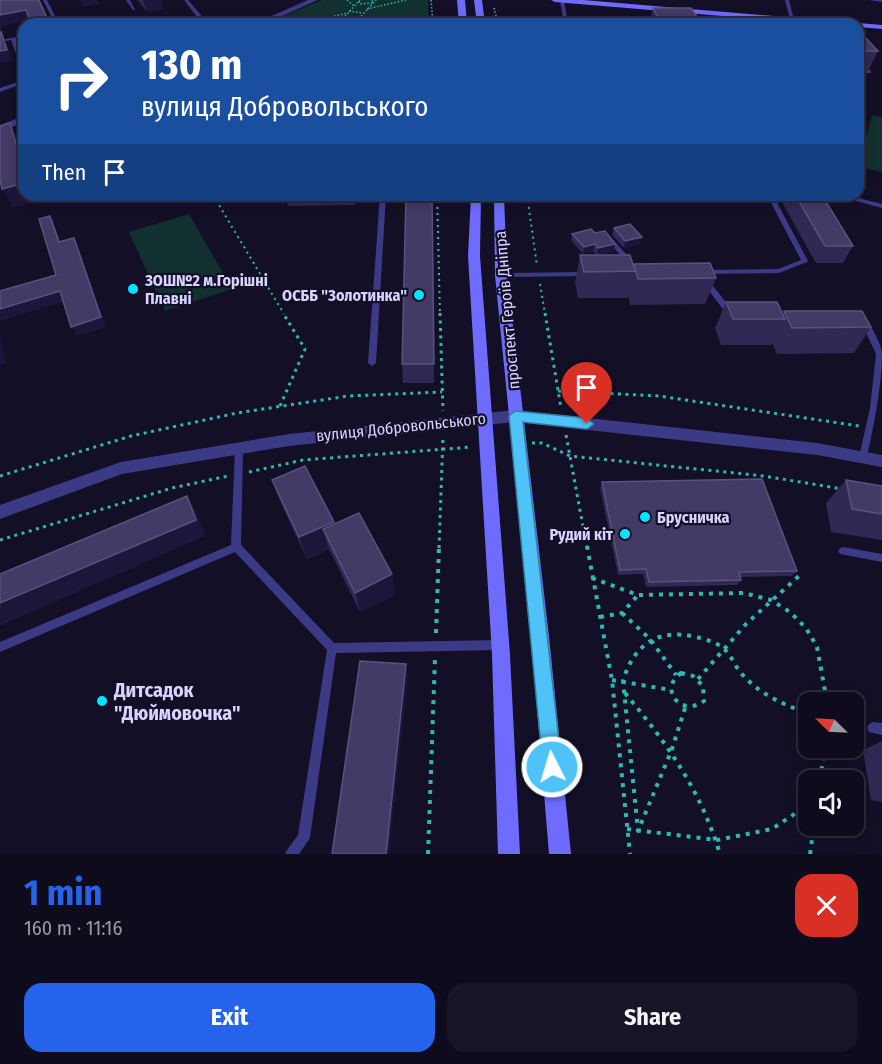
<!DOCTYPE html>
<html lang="en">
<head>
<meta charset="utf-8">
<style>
	body { margin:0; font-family:"Fira Sans Condensed",sans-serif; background:#171425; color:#f1f3f6; height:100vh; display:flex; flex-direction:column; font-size:22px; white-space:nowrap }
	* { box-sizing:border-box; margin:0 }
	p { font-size:20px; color:#9b9ba3 }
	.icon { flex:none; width:33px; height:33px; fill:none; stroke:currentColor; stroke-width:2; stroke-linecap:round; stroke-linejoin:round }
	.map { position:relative; height:854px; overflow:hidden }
	.details { display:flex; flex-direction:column; background:#0e0b1c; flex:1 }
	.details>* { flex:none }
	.top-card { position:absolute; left:18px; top:18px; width:846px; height:183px; border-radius:18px; box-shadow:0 3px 15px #0003,0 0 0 2px #2e2b3b; background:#1a4fa0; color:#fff; overflow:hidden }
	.needle { width:39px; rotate:294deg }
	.controls { position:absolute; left:798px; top:692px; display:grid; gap:12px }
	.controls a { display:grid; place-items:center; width:66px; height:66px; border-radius:12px; background:#0e0b1c; box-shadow:0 3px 15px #0003,0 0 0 2px #2e2b3b; font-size:30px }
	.pin { position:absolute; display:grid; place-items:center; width:51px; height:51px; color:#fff; margin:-62px -26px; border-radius:50% 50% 50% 0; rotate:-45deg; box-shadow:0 0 6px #0007 }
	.pin .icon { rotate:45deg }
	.me { position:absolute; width:66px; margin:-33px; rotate:355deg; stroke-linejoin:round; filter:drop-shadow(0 0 4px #0008) }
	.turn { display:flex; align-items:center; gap:21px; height:126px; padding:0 24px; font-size:27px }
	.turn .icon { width:78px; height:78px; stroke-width:2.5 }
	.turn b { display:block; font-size:42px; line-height:51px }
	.then { display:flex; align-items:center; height:57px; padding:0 24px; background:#0003; gap:12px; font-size:22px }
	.round { display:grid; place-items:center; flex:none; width:63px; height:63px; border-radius:18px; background:#171425 }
	.headline { display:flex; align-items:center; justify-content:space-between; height:102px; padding:0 24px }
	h1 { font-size:36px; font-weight:700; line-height:45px; color:#2563eb }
	.action { display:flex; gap:12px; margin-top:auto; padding:12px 24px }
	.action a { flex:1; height:69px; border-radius:18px; background:#2563eb; color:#fff; font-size:24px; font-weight:700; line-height:69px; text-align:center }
	.action a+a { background:#171425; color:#f1f3f6 }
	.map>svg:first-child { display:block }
	.green { fill:#12302f }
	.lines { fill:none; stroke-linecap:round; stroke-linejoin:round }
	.path-far3 { stroke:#2fb8b0; stroke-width:1.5; stroke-dasharray:1.5 2; stroke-linecap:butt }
	.path-far2 { stroke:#2fb8b0; stroke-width:2; stroke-dasharray:2 4; stroke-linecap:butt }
	.path-far1 { stroke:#2fb8b0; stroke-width:3; stroke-dasharray:3 4.5; stroke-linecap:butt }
	.path { stroke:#2fb8b0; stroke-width:4; stroke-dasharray:4 6; stroke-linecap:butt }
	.lane { fill:#3d3a85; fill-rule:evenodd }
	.street { fill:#3d3a85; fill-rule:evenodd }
	.secondary { fill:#6f6bff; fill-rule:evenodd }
	.wall { fill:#312854 }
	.shaded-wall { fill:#1d163a }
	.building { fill:#433a66; stroke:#5a527e; stroke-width:1.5 }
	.route { fill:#4fc3f7; stroke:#337fa1; stroke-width:1.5 }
	.poi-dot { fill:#00e5ff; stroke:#130f26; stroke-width:2 }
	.labels { text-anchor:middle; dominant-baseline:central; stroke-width:4.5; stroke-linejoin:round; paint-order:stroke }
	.poi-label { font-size:16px; font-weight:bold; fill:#d9d4ff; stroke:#130f26; text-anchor:start }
	.street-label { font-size:16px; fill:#d9d4ff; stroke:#130f26 }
	.near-poi-label { font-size:20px; font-weight:bold; fill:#d9d4ff; stroke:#130f26; text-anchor:start }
</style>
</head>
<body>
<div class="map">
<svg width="882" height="854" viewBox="0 0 882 854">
	<rect width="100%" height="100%" fill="#130f26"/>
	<path class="green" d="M322,0H428L429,24H263Z
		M872,115L882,117V172L859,167Z
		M189,214L232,289L165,311L129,232Z"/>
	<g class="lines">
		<path class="path-far3" d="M347,0L354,6
			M431,0L433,24
			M359,1L360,4L373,3L372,0
			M494,8L498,24
			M367,9L406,0
			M349,11L363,13
			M300,24L348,13
			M338,24L360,0
			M354,24L376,0"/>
		<path class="path-far2" d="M213,195L284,314
			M437,195L440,314
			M527,195L537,266
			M540,284L545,314"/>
		<path class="path-far1" d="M440,313L443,411
			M545,313L561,408
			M558,391L659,396L859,426
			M280,406L305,349L283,313
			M566,435L587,548
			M532,443H542L570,456L764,476L842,489
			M249,472L303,460L472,447
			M0,476L131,436L237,413L348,396L442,392
			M0,540L172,488L228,476
			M439,548L443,436"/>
		<path class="path" d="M587,546L612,680L630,854
			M592,578L638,595L744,593L771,600L790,612L806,628L817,647L827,702
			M622,613L650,639L676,675
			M600,617L622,613L638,595
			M436,633L439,546
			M681,673L693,676L703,686L704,701C681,718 658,689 681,673Z
			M698,679L746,624L800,575
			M612,680L671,690
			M625,693C668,745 700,789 720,854
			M685,708L672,749L638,831L623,681C634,644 658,628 696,637C705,639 715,642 722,647C731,654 734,665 741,673C758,693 783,705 808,713
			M820,780L825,747
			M627,829L717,840L772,829L808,805
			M428,854L435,658
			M810,854L814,825"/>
		<path class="lane" d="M43,0H47L59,24H55Z
			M126,0H130L135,10H133Z
			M184,0H188L201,15V17H197Z
			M560,0H564L568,24H564Z
			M785,0H789L794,20L790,19Z
			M869,0H882V2Z
			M24,36V38L16,40L24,63V65H22L20,64L11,40L0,42V40Z
			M858,60L871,71V73H867L858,64Z
			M24,80V83L0,92V88Z
			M380,195H386L376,363L372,366L368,363Z
			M767,195H773L808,261L807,262L779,273L701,274V270H703L778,269L801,260Z
			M858,198L882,204V208L856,201V199Z
			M608,235L610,236L633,262V266H629L606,238L605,237Z
			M585,272H587V276L501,277L498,275L501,273Z
			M704,280H708L734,312L735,314L734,316H728L704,284Z
			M865,319L869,322C873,331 881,343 882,353C882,384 874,426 867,457L866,459H860L859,457L870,408L876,354L861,322Z
			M239,445L242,446L243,448L241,545L334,643L500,640L504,641L505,645L504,649L500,650L336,653L310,838L299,854H285L287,850L298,835L327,650L235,552L0,652V642L231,545L235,448L236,446Z
			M843,547L882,554V562L840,554L838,551L840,548Z
			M873,722L882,723V735L869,732L867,728L869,724Z"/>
		<path class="street" d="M308,0H318L264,24H253Z
			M24,116V122L0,132V125Z
			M515,410L817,443L882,455V467L817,455L515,422L289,446L122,474L0,519V505L121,462L289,434Z"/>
		<path class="secondary" d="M457,0H465L467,24H459Z
			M474,0H482L485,24H477Z
			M551,0H583L846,22L850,24H817L555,2Z
			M858,23L882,25V29L858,27V24H855Z
			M471,195H481L480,256L510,655L520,854H498L492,655L468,256Z
			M494,195H504L507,275L549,636L571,854H549L531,636L495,275Z"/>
	</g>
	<path class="wall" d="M138,0H161L163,9L147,12Z
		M653,8L702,24H649Z
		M804,18L840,24H801Z
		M858,35L878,51L866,75H858Z
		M287,195H356L355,205L288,206L286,199Z
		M432,195L434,383H403L402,364Z
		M599,195H664L662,202H601Z
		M778,195H822L853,246L843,263H816Z
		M614,228L642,237L640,244L624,248L612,235Z
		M595,233L615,244L614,251L597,255L593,251L583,254L571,240L572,234Z
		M580,255L633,266L634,264L716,278L705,304L630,305L628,295L627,298H578L575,282Z
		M726,302L782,313L784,311L871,327L854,353L777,354L772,343L771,345H721L715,328Z
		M272,480L334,522V524L395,595L360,612L329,549L307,559L281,503Z
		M846,480L882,486V540L831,532L826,503Z
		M602,482L797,571L792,576L740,577L741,580L737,585L646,587L643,574L618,575L600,488Z
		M882,741V802L871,800L863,750Z"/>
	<path class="shaded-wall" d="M80,0H97L99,4L83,7Z
		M143,0H161L163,9L147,12Z
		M26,10L30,20L1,26L5,37H4L13,61L0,63V15Z
		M10,123L19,142L24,157V171Z
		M24,183V195H36L38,201L13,208L2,189Z
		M50,216L55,226L64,252L59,242Z
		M642,237L640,244L624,248L625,241Z
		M74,238L79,248L106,327L77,336L71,327Z
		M595,244L593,251L583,254L584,247Z
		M615,244L614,251L597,255L598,248Z
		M60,291L66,301L0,321V309Z
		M0,333L6,363L0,365Z
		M187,496L197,513L205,536L0,626V603Z
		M334,522L339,544L323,529L329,549L307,559L299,537Z
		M392,574L395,595L360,612L355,593Z
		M406,664L408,676L389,854H386Z"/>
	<path class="building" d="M0,0H39L47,18L31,23L26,10L0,15Z
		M653,8H691L702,24H661Z
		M512,17H542L543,21H548L549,24H513Z
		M50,18L53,24H37L36,21Z
		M804,18H835L840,24H808Z
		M154,22L160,24H149Z
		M0,32H1L7,50L0,51Z
		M858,35H863L878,51H858Z
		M10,123L24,171V183L2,189L0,180V126Z
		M287,195H354V198L286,199Z
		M406,195H432L434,364H402Z
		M795,195H822L853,246H825Z
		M50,216L59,242L74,238L101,317L71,327L60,291L0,309V291L56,275L39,219Z
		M630,224L642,237L625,241L614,228Z
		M591,229L595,233L605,231L615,244L598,248L595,244L584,247L572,234Z
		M580,255H630L635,271L584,272Z
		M710,263L716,278L638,279L634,264Z
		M726,302H777L785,319H733Z
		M784,311H862L871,327L792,328Z
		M305,466L334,522L299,537L272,480Z
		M762,479L797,571L739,572L741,580L649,582L646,569L620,570L602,482Z
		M846,480L882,486V514L852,509Z
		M187,496L196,520L0,603V574Z
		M359,513L392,574L355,593L323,529Z
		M360,661L406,664L386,854H332Z"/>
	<path class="route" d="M515,411L587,418L594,424L587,429L523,422L562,767L559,773L552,776L545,773L543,767L509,416Z"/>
	<g class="poi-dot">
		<circle cx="133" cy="289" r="6"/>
		<circle cx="419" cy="295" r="6"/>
		<circle cx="645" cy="517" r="6"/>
		<circle cx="625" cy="534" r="6"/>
		<circle cx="102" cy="701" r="6"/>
	</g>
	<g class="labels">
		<g class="poi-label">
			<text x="145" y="280">ЗОШ№2 м.Горішні<tspan x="145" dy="18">Плавні</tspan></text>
			<text x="407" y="295" text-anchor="end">ОСББ "Золотинка"</text>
			<text x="657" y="517">Брусничка</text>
			<text x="613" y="534" text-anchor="end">Рудий кіт</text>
		</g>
		<g class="street-label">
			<text transform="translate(507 310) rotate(-95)">проспект Героїв Дніпра</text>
			<text transform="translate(401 427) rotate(-6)">вулиця Добровольського</text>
		</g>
		<g class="near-poi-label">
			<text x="114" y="690">Дитсадок<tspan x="114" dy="23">"Дюймовочка"</tspan></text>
		</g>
	</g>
</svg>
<div class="controls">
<a><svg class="needle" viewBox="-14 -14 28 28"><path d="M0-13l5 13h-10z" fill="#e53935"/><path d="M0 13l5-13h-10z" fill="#9b9ba3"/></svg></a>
<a><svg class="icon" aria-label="sound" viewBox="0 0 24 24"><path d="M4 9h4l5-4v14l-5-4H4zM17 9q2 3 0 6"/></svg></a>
</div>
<div class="pin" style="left:587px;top:424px;background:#d93025"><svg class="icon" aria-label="arrive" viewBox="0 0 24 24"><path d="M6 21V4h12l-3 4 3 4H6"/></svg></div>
<svg class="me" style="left:552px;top:767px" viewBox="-20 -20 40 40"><circle r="17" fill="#4fc3f7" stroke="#fff" stroke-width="3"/><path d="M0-11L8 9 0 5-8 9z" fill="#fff"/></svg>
<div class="top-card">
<div class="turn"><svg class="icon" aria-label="right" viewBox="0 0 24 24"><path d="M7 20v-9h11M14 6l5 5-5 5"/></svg><div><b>130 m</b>вулиця Добровольського</div></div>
<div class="then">Then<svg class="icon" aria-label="arrive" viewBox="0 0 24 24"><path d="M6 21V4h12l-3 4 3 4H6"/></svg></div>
</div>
</div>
<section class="details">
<div class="headline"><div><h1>1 min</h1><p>160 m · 11:16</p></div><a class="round" style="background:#d93025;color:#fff"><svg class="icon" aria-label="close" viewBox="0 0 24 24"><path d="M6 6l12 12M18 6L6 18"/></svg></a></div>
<div class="action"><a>Exit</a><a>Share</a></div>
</section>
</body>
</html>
